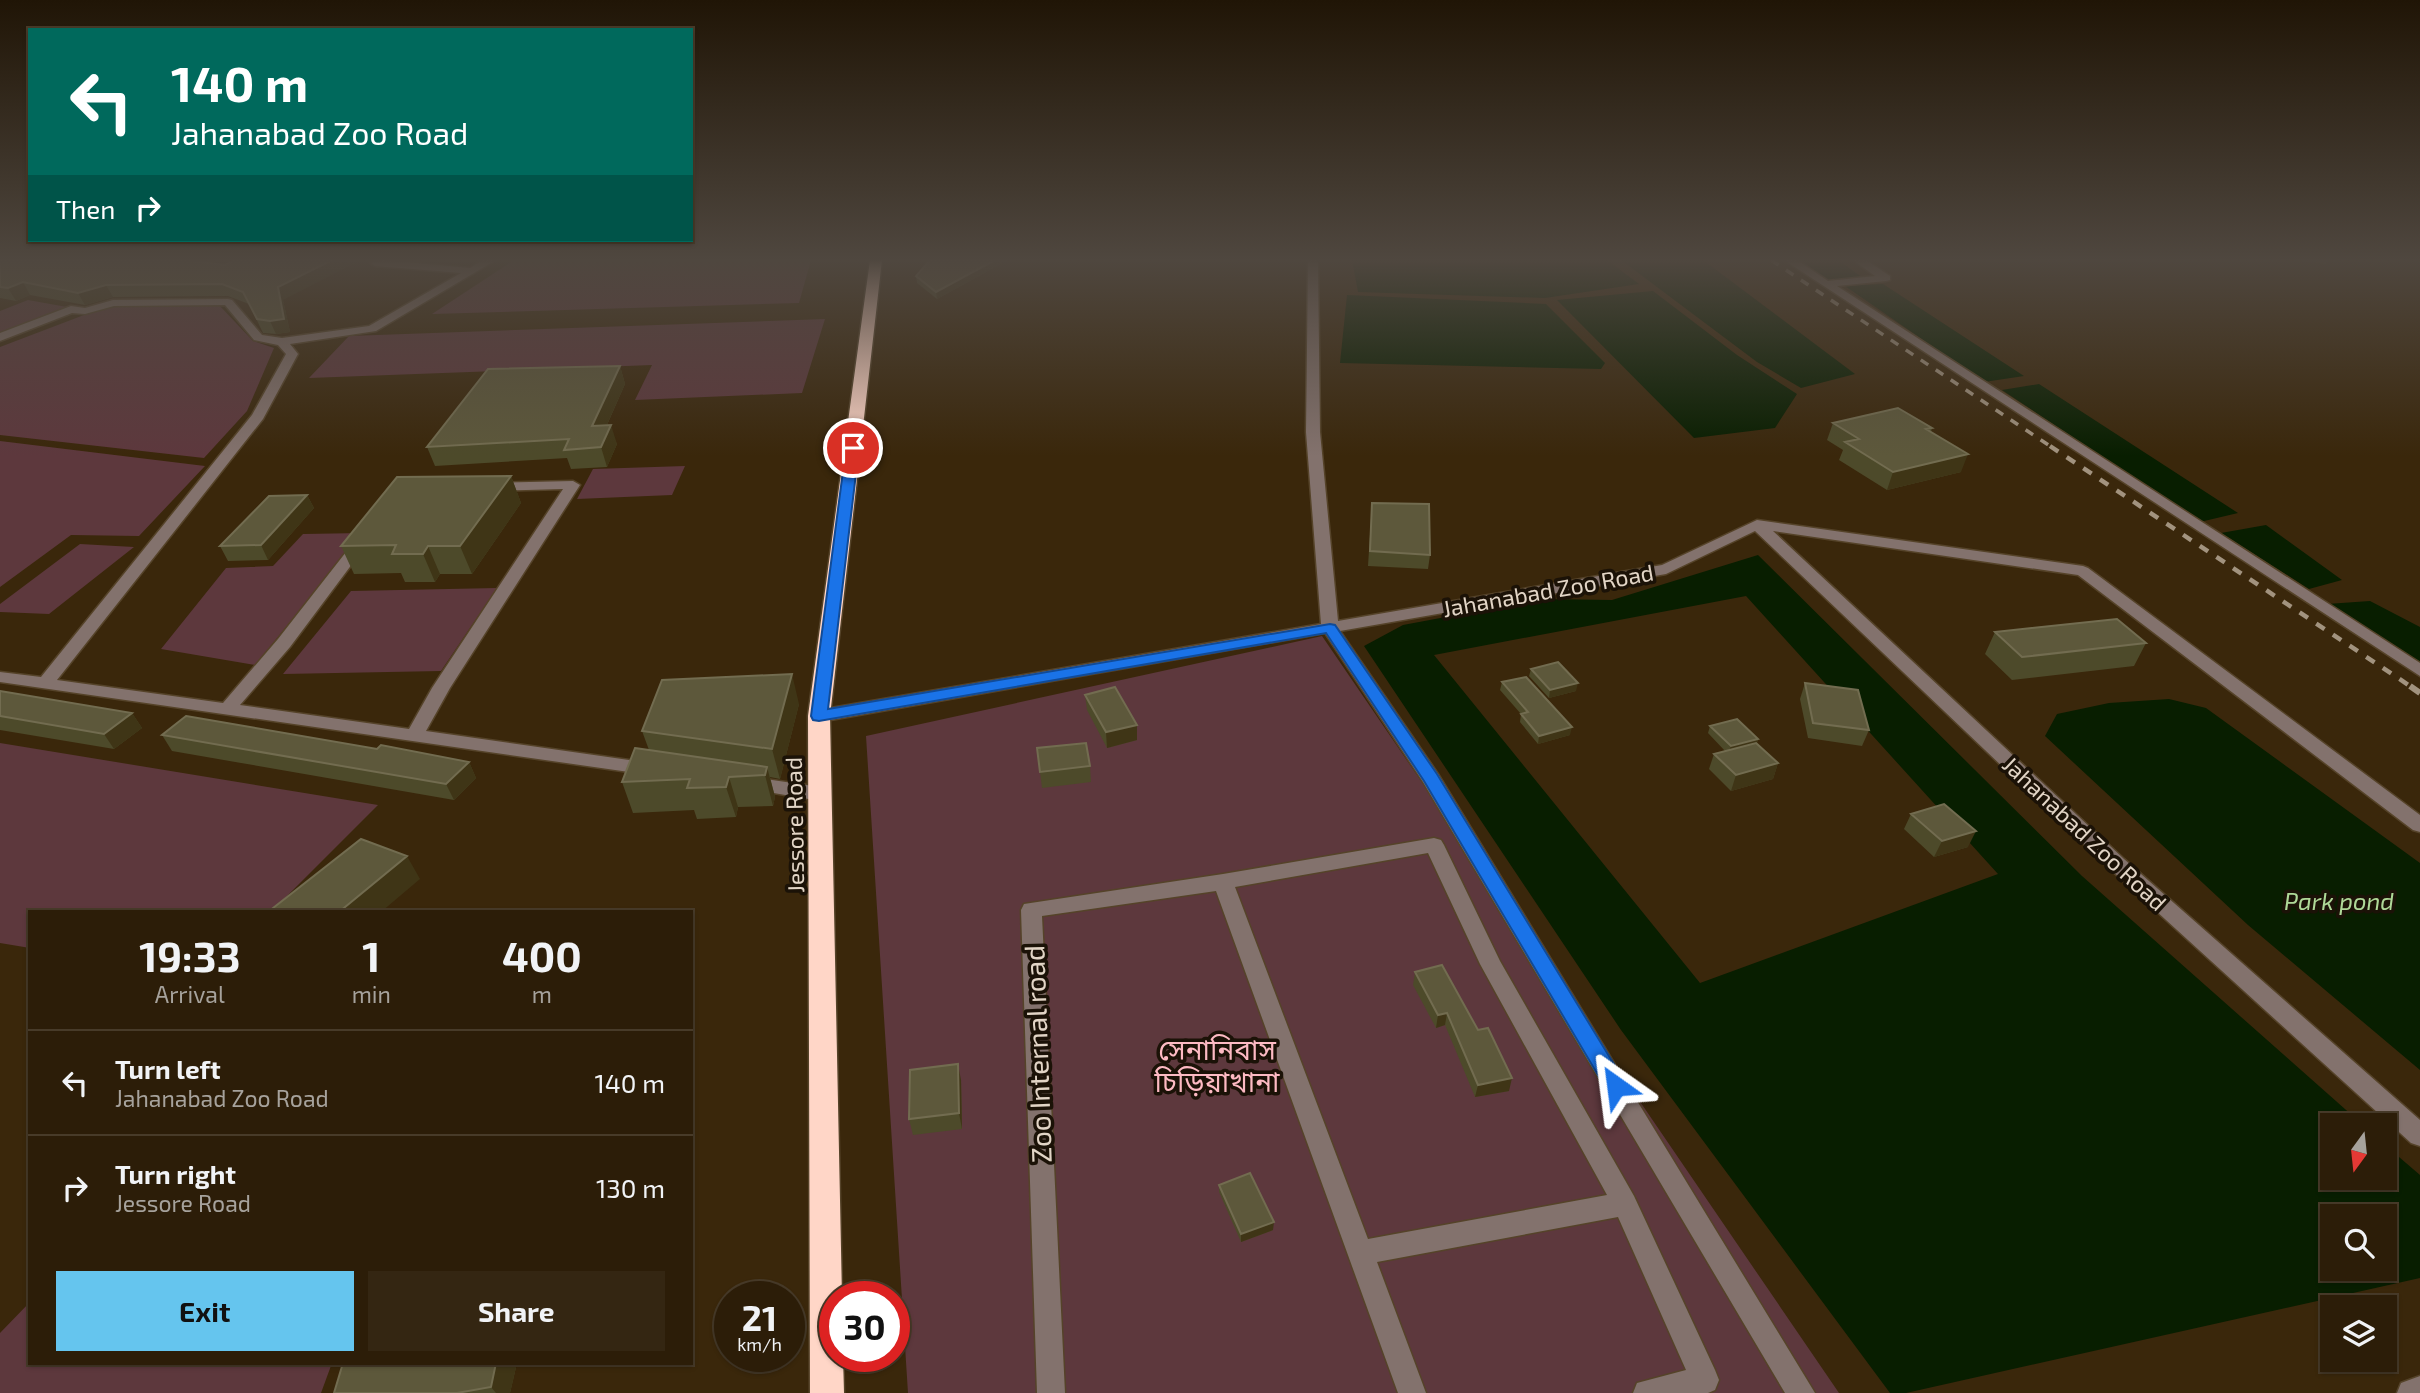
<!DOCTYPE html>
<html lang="en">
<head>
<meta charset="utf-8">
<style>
	body { margin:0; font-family:"Exo 2","Noto Sans Bengali",sans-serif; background:#342612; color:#f1f3f6; height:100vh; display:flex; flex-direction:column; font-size:26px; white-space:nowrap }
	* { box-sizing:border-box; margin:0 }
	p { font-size:23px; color:#a6a29c }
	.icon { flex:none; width:38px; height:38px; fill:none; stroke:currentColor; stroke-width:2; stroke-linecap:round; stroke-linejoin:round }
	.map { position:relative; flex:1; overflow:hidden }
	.side { position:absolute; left:28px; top:910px; width:665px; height:455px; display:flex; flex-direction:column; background:#2c1d08; border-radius:0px; box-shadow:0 2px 5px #0004,0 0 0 2px #483b29 }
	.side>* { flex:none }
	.hud { position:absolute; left:28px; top:28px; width:665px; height:214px; border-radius:0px; box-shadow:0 2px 5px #0004,0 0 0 2px #483b29; background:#00695c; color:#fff; overflow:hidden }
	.needle { width:46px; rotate:195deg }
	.buttons { position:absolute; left:2320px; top:1113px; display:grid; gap:14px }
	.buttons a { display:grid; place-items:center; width:77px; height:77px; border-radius:0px; background:#2c1d08; box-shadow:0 2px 5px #0004,0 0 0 2px #483b29; font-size:35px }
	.speed { position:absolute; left:714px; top:1281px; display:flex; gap:14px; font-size:35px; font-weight:700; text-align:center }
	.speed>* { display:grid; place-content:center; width:91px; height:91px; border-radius:50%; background:#2c1d08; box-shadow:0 2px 5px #0004,0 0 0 2px #483b29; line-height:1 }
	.speed small { font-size:18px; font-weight:400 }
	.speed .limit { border:10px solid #d22; background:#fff; color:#111 }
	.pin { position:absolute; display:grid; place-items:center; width:60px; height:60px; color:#fff; margin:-30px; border:4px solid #fff; border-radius:50%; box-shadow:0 2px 7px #0007 }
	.me { position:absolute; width:77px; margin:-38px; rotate:329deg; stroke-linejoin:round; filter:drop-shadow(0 0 5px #0008) }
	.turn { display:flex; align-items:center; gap:24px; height:147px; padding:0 28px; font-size:32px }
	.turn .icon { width:91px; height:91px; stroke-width:2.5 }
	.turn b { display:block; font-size:49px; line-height:60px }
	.then { display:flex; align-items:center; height:66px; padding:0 28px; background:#0003; gap:14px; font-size:26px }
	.eta { display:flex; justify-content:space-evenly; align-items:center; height:119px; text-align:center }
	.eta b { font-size:42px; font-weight:700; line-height:49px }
	.cta { display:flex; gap:14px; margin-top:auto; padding:14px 28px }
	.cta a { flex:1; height:80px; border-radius:0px; background:#65c5ee; color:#111; font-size:28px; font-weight:700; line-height:80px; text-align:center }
	.cta a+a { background:#342612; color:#f1f3f6 }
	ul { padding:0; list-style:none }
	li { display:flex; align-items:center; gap:21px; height:105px; padding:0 28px; border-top:2px solid #483b29 }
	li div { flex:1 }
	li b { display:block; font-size:26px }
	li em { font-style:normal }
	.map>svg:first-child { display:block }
	.green { fill:#5d383d }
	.water { fill:#081e00; fill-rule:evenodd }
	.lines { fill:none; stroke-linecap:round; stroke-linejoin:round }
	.minor-casing { stroke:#554329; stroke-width:3 }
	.highway-casing { stroke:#554329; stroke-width:3 }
	.minor { fill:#83726d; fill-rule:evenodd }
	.highway { fill:#ffd6c7; fill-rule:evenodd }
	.rail-far2 { stroke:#a2937f; stroke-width:3.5; stroke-dasharray:9 9; stroke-linecap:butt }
	.rail-far1 { stroke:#a2937f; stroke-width:4.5; stroke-dasharray:10 10; stroke-linecap:butt }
	.rail { stroke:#a2937f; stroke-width:6; stroke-dasharray:14 14; stroke-linecap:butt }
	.wall { fill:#4d4a2a }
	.shaded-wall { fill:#3f3516 }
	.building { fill:#5d583b; stroke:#726c50; stroke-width:2 }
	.route { fill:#1a73e8; stroke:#114b97; stroke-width:2 }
	.labels { text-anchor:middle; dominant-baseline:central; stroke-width:7; stroke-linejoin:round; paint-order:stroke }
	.street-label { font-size:23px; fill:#e2d5c6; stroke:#1b1207 }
	.water-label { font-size:24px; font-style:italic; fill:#afd998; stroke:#1b1207 }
	.near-park-label { font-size:28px; fill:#fdbac3; stroke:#1b1207 }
	.near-street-label { font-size:28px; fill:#e2d5c6; stroke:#1b1207 }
</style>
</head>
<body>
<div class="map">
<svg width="2420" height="1393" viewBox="0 0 2420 1393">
	<rect width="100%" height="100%" fill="#3a270b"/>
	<path class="green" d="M514,260H811L799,303L432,314Z
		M28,300L67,307L0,334V311Z
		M219,305L253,341L274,348L247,411L204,458L0,435V347L105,307Z
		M825,319L802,393L635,400L652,365L309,378L349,336Z
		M0,441L205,466L139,536L71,535L0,587Z
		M685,466L672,495L577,499L593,469Z
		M363,533L255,665L161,649L226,568L273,566L303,534Z
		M80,544L134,547L49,614L0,612V604Z
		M497,588L441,671L283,674L351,591Z
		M1322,636L1839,1393H908L866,736Z
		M0,743L378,805L271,912H30V948L0,943Z
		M30,1302V1363H332L321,1393H0V1333Z"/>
	<path class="water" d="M1607,260L1639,284L1545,298L1358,292L1352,260Z
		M1621,260H1703L1855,374L1801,388L1757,362Z
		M1794,260H1838L1863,278L1824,280Z
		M1883,284L2024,376L1984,382L1845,286Z
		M1653,291L1737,355L1797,394L1775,428L1694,438L1557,300Z
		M1347,295L1546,304L1605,363L1601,369L1340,363Z
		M2039,384L2238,513L2200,522L2002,390Z
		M2266,525L2342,580L2309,589L2221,533Z
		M1758,555L2082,876L2363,1125H2333V1178H2385V1145L2420,1175V1278L1906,1393H1890L1621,1030L1364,646L1403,625L1542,599L1612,600ZM1746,596L1998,874L1700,983L1434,655ZM2333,1216H2385V1269H2333Z
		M2370,601L2420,627V664L2327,604Z
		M2169,699L2206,708L2420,863V1070L2248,925L2045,736L2057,714L2109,703Z"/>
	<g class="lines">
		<g class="minor-casing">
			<path id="minor" d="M383,260L470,268L483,260H496L376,331L290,344L298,354L263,419L57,680L223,703L278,639L357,538H367L369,541L367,544L290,647L240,705L409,729L432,688L563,489L491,491L484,487L491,483L573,481L580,485L450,688L426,731L650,763L657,765L659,769L657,773L650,775L0,682V672L41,677L252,415L286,354L278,345L254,340L225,305L114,306L85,314L72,313L0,341V333L71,306L85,308L113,300L228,299L232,300L262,335L282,338L369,326L461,273L375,266L370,263Z
				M1308,260H1318L1320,432L1338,621L1662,565L1757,520L2083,566L2088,568L2420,815V832L2413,830L2078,575L1773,531L2124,859L2420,1120V1146L2411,1143L2110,869L1755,531L1666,574L1340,631L1438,774L1815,1393H1785L1423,782L1325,633L819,722L813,720L810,716L819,710L1321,624L1306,432Z
				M1784,260H1797L1828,281L1875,276L1853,260H1866L1890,276V280L1886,281L1837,286L2420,663V676Z
				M751,777L820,787L827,789L830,794L827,799L820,801L744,788L742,783L744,778Z
				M1434,838L1441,840L1444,845L1500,961L1634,1196L1715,1370L1719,1380L1715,1390L1708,1393H1633L1637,1383L1686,1370L1618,1217L1377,1262L1426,1393H1398L1216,891L1042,916L1065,1393H1037L1021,910L1024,904L1223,874ZM1428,853L1480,964L1607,1195L1368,1239L1235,887Z
				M2420,1376V1393H2397L2401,1383Z"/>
		</g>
		<g class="highway-casing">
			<path id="highway" d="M870,260H882L830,716L842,1297H835V1356H843L844,1393H810L808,716Z"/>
		</g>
		<use href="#minor" class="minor"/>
		<use href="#highway" class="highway"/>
		<path class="rail-far2" d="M1771,260L2053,448"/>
		<path class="rail-far1" d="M2050,446L2413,688"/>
		<path class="rail" d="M2410,686L2420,693"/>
	</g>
	<path class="wall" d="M0,260H183L283,300L290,332L276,334L263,333L249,304L228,296L113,297L85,305L30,295L16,301L0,298Z
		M930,260H1008L937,299L917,283L916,276Z
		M2295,260H2328L2326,264Z
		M620,366L625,384L607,425L617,444L607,467L571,469L567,458L435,466L427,447Z
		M1833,423L1932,428L1931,432L1961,472L1887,490L1839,460L1843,450L1827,440Z
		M511,476L521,503L472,574H440L435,582H405L401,573L354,574L341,546Z
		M307,495L314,508L268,560L228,561L220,546Z
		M1372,503L1430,555L1428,569L1368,566Z
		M1995,632L2146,643L2134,666L2012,680L1985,654Z
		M1531,669L1576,691L1549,698L1529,676Z
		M1502,682L1570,735L1538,744L1520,722L1521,714L1500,690Z
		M1805,683L1869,730L1862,746L1808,738L1800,699Z
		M0,691L132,713L142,728L114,749L0,730Z
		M1085,695L1137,725V740L1107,748L1087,710Z
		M799,704L780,779L770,777L775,797L773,806L738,807L736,817L697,819L694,810L633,813L622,782L649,750L642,731Z
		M1710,726L1758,739L1757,743L1778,763L1773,779L1731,791L1709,769L1714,754L1725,751L1708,733Z
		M162,735L377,749L469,762L476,778L454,800L172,751Z
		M1037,748L1090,766L1091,782L1042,788Z
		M1911,814L1968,847L1934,857L1904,829Z
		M1415,972L1509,1091L1475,1097L1445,1025L1436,1028L1413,985Z
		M961,1080L962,1129L913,1135L909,1119Z
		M1219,1185L1273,1230L1241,1242L1219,1192Z
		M517,1363L510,1393H334Z"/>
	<path class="shaded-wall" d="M332,260H361L283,300L290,332L276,334L270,321L278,287Z
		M995,260H1008L937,299L936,292Z
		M23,282L30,295L16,301L8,288Z
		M106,285L113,297L85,305L78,293Z
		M620,366L625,384L598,445L592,426Z
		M611,425L617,444L607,467L601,447Z
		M1968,454L1961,472L1887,490L1893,472Z
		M511,476L521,503L472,574L460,546Z
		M307,495L314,508L268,560L261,545Z
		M428,546L440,574L435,582L423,554Z
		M792,674L799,704L780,779L772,749Z
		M1578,683L1576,691L1549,698L1550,690Z
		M132,713L142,728L114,749L104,734Z
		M1137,725V740L1107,748L1106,732Z
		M1572,727L1570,735L1538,744L1539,736Z
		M1758,739L1755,747L1728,754L1731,746Z
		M469,762L476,778L454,800L446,784Z
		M1778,763L1773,779L1731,791L1736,775Z
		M767,767L775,797L773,806L765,775Z
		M729,777L738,807L736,817L726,787Z
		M1976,831L1968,847L1934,857L1942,841Z
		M407,856L420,879L381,912H339Z
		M1447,1013L1445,1025L1436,1028L1438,1015Z
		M958,1064L961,1080L962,1129L959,1113Z
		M1512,1078L1509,1091L1475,1097L1478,1085Z
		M1274,1222L1273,1230L1241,1242V1234Z
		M496,1363H517L510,1393H496L491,1387Z"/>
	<path class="building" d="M0,260H183L225,265L235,260H332L278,287L284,319L270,321L257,319L243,292L222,284L106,285L78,293L23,282L8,288L0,287Z
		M930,260H995L936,292L916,276Z
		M620,366L592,426L611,425L601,447L564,450L569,439L427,447L488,369Z
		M1898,408L1932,428L1926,429L1968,454L1893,472L1845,442L1859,439L1833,423Z
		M511,476L460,546H428L423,554H392L396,545L341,546L397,477Z
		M307,495L261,545L220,546L269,496Z
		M1372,503L1429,504L1430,555L1370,551Z
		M2117,619L2146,643L2022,657L1995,632Z
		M1558,662L1578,683L1550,690L1531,669Z
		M792,674L772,749L642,731L662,680Z
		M1526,677L1572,727L1539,736L1521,714L1528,712L1502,682Z
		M1805,683L1858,690L1869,730L1813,723Z
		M1115,687L1137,725L1106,732L1085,695Z
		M0,691L132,713L104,734L0,716Z
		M186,716L377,749L381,745L469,762L446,784L162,735Z
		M1737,719L1758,739L1731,746L1710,726Z
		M1086,743L1090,766L1040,772L1037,748Z
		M1756,743L1778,763L1736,775L1714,754Z
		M635,748L767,767L765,775L729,777L726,787L687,788L690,779L622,782Z
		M1944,804L1976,831L1942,841L1911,814Z
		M361,839L407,856L339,912H268Z
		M1442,965L1478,1030L1488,1028L1512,1078L1478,1085L1447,1013L1438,1015L1415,972Z
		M958,1064L959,1113L909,1119L910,1070Z
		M1250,1173L1274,1222L1241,1234L1219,1185Z
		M343,1363H496L491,1387L457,1393H334Z"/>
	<linearGradient id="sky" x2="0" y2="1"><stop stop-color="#201506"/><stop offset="0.57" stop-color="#4f473f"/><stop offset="1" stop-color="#4f473f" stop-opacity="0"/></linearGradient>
	<rect width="2420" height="456" fill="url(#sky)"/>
	<path class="route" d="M853,444L859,448L828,709L1330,624L1335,625L1437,774L1623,1079L1627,1086L1623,1092L1616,1095L1608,1092L1424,781L1326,633L819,721L813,720L811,716L846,448Z"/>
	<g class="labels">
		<g class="street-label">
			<text transform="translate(1548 590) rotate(-10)">Jahanabad Zoo Road</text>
			<text transform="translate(794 825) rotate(-91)">Jessore Road</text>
			<text transform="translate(2085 833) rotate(43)">Jahanabad Zoo Road</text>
		</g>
		<g class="water-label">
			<text x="2339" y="900">Park pond</text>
		</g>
		<g class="near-park-label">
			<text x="1217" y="1049">সেনানিবাস<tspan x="1217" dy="32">চিড়িয়াখানা</tspan></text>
		</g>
		<g class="near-street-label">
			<text transform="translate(1037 1054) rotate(-92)">Zoo Internal road</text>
		</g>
	</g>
</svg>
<div class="buttons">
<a><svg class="needle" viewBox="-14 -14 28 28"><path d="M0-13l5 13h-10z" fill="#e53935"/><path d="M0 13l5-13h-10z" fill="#a6a29c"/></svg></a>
<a><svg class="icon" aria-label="search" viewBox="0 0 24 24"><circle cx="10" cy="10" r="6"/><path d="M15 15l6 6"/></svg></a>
<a><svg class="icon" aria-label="layers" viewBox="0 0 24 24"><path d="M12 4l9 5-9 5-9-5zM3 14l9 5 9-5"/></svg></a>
</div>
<div class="speed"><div>21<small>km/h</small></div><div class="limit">30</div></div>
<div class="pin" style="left:853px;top:448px;background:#d93025"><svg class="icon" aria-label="arrive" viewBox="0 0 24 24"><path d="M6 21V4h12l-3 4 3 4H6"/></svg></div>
<svg class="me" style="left:1616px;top:1086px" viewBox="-20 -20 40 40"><path d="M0-17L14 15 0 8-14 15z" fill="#1a73e8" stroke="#fff" stroke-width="4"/></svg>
<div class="hud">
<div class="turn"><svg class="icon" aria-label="left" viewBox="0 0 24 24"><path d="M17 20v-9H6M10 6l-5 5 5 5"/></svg><div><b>140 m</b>Jahanabad Zoo Road</div></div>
<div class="then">Then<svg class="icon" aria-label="right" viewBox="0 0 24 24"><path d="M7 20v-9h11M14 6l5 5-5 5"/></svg></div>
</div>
<section class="side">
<div class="eta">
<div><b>19:33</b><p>Arrival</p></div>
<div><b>1</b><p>min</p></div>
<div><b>400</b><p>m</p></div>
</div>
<ul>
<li><svg class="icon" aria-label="left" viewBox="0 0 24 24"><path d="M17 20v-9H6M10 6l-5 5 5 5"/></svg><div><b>Turn left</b><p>Jahanabad Zoo Road</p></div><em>140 m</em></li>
<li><svg class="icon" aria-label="right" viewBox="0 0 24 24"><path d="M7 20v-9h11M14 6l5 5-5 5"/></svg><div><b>Turn right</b><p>Jessore Road</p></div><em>130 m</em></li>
</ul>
<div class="cta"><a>Exit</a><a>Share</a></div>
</section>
</div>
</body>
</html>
